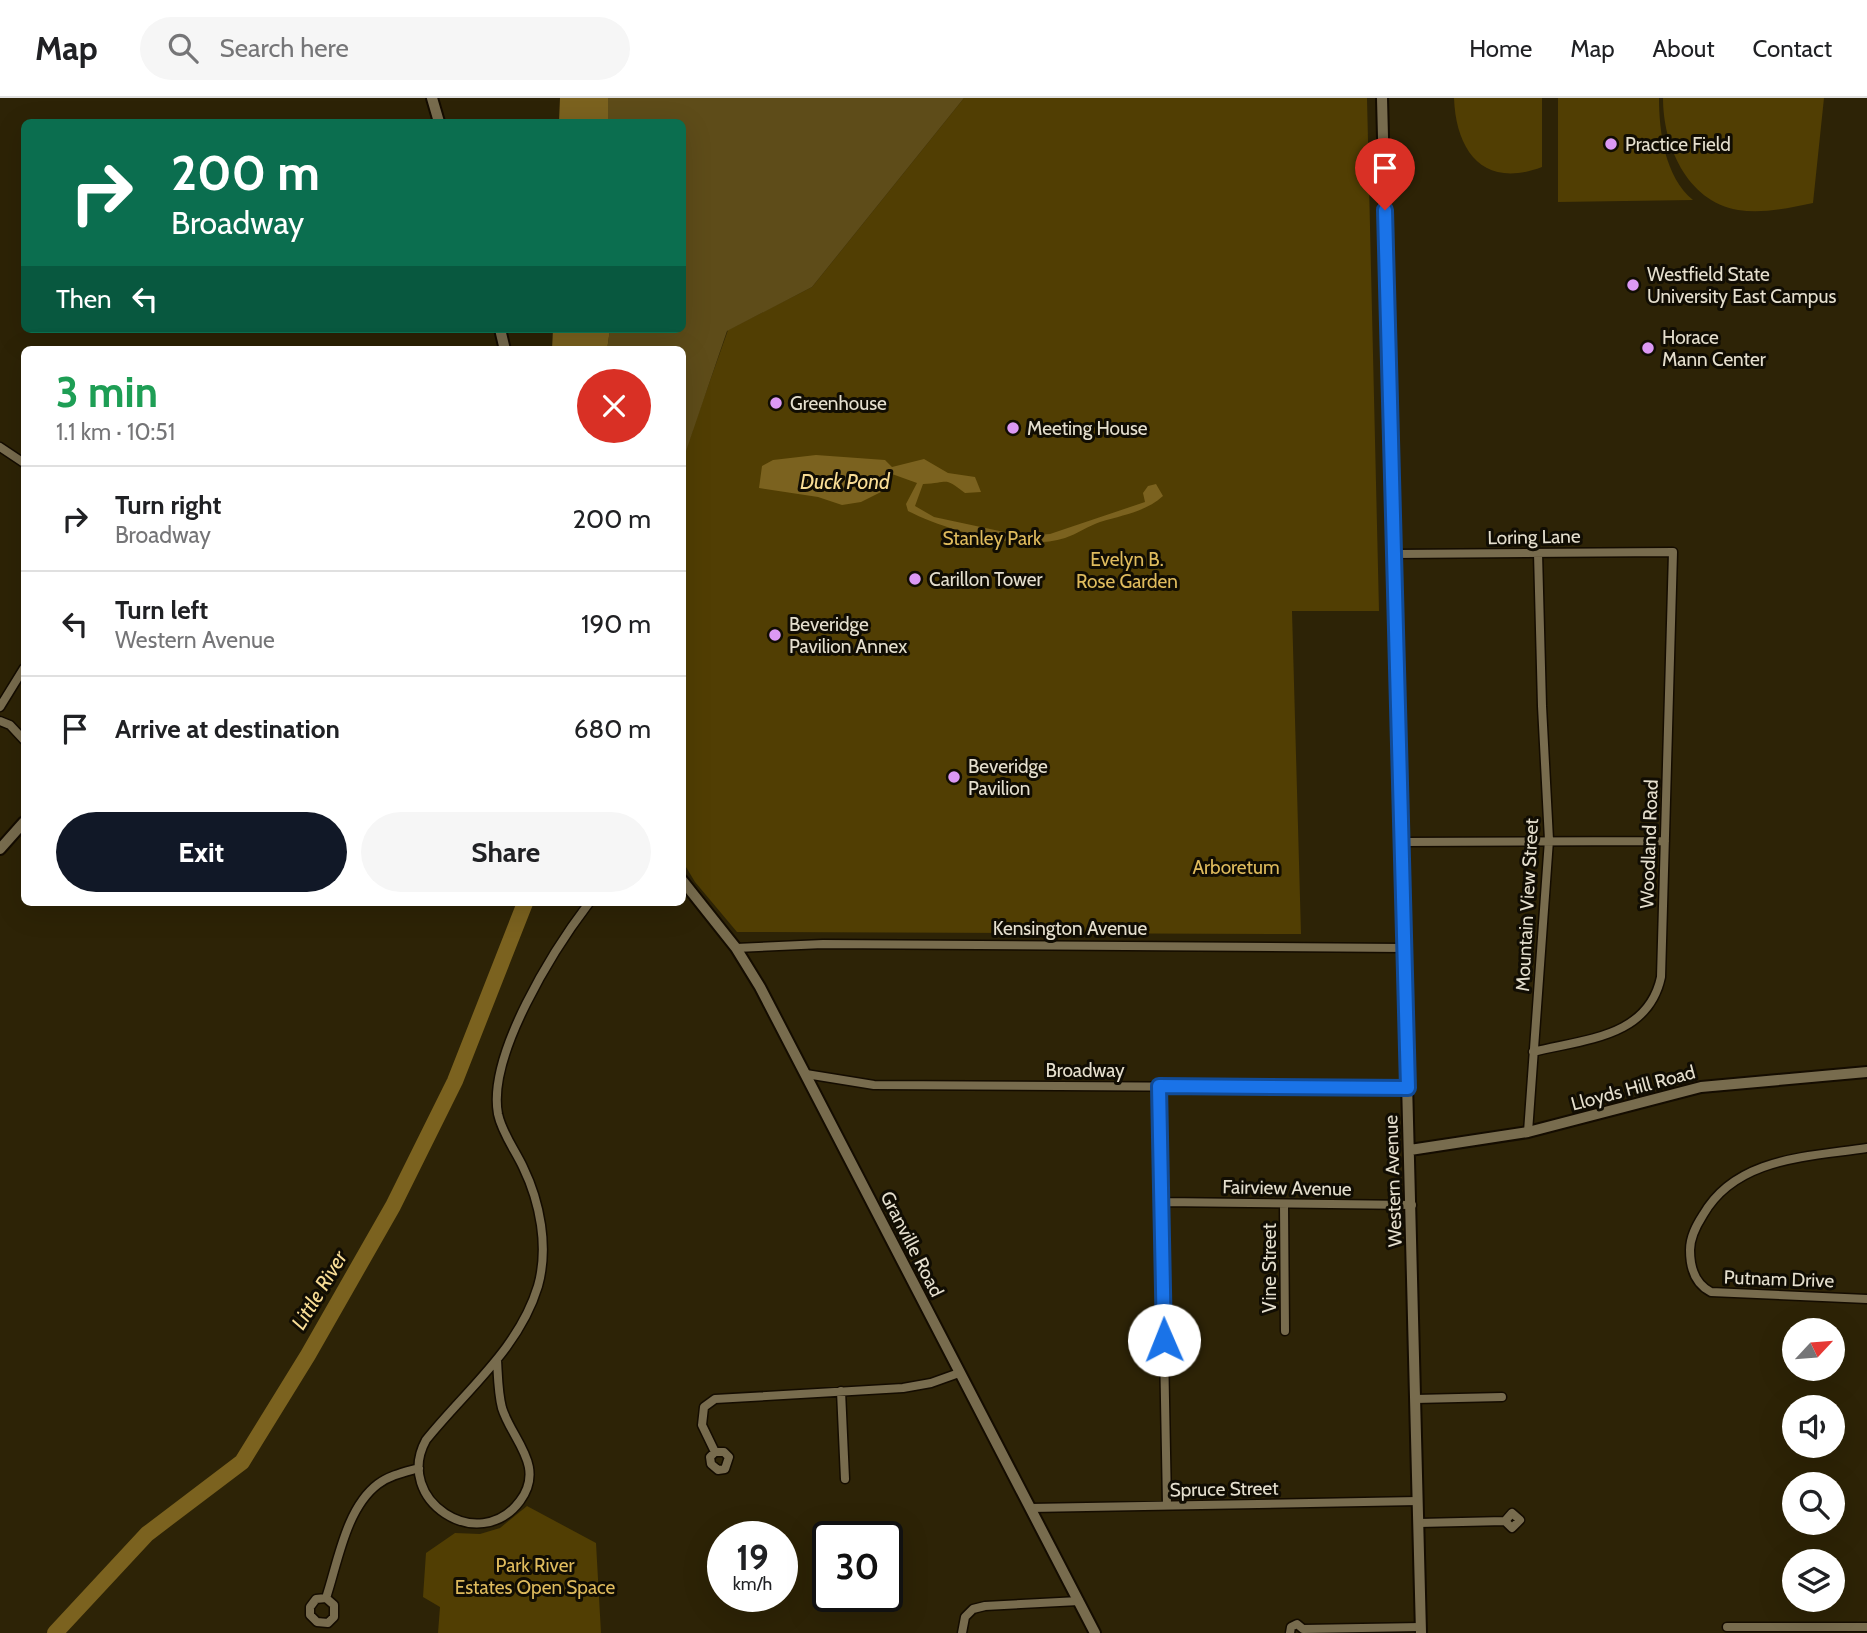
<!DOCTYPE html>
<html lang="en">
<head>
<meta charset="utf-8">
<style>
	body { margin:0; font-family:Cabin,sans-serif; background:#f6f6f6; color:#202124; height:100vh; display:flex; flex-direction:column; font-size:26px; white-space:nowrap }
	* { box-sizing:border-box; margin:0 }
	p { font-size:23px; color:#757577 }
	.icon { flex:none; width:38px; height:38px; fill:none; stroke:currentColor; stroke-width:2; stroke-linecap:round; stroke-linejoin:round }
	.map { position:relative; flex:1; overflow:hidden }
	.panel { position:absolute; left:21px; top:248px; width:665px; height:560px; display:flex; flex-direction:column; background:#fff; border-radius:10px; box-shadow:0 7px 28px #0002 }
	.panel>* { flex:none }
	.guide { position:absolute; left:21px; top:21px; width:665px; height:214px; border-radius:10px; box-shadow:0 7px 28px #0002; background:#0b6e4f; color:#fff; overflow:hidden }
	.needle { width:46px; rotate:64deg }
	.fabs { position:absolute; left:1782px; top:1220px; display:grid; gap:14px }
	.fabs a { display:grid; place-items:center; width:63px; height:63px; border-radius:50%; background:#fff; box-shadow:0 7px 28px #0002; font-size:35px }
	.speed { position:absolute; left:707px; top:1423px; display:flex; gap:14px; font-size:35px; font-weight:700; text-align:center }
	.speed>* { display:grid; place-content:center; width:91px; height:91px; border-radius:50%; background:#fff; box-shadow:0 7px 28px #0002; line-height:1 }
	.speed small { font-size:18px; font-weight:400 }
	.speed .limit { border:4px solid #111; border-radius:10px; background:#fff; color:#111 }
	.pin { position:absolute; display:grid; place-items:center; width:60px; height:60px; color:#fff; margin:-72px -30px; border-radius:50% 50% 50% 0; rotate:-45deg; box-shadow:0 0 7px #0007 }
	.pin .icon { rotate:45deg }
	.me { position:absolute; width:77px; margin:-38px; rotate:359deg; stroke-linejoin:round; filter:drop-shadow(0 0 5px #0008) }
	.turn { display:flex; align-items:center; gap:24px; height:147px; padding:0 35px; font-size:32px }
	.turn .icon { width:91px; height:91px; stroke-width:2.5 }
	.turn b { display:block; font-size:49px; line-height:60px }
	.then { display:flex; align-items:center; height:66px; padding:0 35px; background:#0003; gap:14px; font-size:26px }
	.round { display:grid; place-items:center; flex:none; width:74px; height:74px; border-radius:37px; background:#f6f6f6 }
	.headline { display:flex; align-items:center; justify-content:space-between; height:119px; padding:0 35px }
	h1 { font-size:42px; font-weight:700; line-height:52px; color:#1e9e55 }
	.action { display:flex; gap:14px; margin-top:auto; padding:14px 35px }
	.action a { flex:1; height:80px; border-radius:42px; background:#111827; color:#fff; font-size:28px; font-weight:700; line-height:80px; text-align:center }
	.action a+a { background:#f6f6f6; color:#202124 }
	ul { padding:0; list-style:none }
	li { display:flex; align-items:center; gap:21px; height:105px; padding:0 35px; border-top:2px solid #e0e0e0 }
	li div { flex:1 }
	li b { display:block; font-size:26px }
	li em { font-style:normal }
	header { display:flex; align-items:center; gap:42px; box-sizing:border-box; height:98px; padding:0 35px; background:#fff; border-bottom:2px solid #e0e0e0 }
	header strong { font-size:33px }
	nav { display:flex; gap:38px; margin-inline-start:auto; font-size:24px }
	.search { width:490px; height:63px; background:#f6f6f6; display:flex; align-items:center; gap:18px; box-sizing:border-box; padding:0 24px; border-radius:38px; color:#757577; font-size:26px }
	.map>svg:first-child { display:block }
	.green { fill:#513e03 }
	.forest { fill:#5e4c19 }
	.water { fill:#7b621f }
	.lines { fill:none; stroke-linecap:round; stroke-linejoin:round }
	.river { stroke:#7b621f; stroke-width:16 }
	.street-casing { stroke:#140c00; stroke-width:11 }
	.secondary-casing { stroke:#140c00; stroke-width:14 }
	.street { stroke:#786c4e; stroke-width:8 }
	.secondary { stroke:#786c4e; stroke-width:10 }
	.route-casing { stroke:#114b97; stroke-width:18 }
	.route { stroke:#1a73e8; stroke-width:12 }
	.poi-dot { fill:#dc99f4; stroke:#110d03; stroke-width:2.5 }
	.labels { text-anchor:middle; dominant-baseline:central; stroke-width:6; stroke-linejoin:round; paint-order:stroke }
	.poi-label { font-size:19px; fill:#e5dfce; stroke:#110d03; text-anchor:start }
	.street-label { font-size:19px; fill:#e5dfce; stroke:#110d03 }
	.park-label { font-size:19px; fill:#dfbb5d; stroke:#110d03 }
	.water-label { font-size:21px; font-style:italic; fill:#f9dd95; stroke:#110d03 }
</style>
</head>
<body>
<header>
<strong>Map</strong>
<div class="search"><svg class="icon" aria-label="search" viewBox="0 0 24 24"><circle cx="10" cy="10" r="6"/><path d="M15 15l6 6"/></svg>Search here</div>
<nav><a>Home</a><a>Map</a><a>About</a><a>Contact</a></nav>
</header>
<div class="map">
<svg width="1867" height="1535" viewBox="0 0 1867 1535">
	<rect width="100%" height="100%" fill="#2d2306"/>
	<path class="green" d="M964,0H1367L1379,513H1292L1301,836L737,834L695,784L683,764L682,362L693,332L682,267L695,325L728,232L812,189Z
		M1454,0H1542V69C1484,91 1456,54 1454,0Z
		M1558,0H1659C1659,34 1665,79 1693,102L1558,104Z
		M1824,0L1813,105C1789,110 1763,116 1738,112C1686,103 1663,46 1663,0Z
		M527,1408L596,1445L601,1535H438L440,1509L423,1499L426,1455L455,1435L480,1436L500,1430Z"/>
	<path class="forest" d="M608,0H964L812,189L727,233L683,362L682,252H607L610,231H682V24H608Z"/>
	<path class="water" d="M560,0H608V24H559Z
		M553,231H610L607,252H552Z
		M816,357L885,362L892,369L924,361L948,375L975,379L981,394L965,395C943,378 950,385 923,386L915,408L934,419L1023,438L1050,436L1145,404L1143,395L1148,388L1156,386L1163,398C1145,414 1123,417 1100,424C1088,428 1077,436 1065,440C1022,454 947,433 908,413L906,406L917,385L892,376L881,394L861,404L842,407L818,399L759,390L762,368L773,362Z"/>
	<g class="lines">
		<path class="river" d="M55,1535L147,1436L242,1364L308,1257L393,1108L455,983L525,805"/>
		<g class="street-casing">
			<path id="street" d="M0,349L24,365
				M1395,456L1673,454L1661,879C1648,940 1584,941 1533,954
				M0,609L24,570
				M0,623L10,627L24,642
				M1402,744L1665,743
				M736,850L823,846L1404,850
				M806,976L874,987L1408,990
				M1159,988L1167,1407
				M1528,1034L1549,742L1542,608L1538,455
				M1867,1050C1808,1059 1736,1059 1703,1117C1696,1128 1690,1139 1690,1152C1690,1169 1695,1186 1711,1194L1867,1201
				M1162,1104L1412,1107
				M1284,1106L1285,1233
				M497,1262C498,1278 498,1295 502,1310C512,1342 546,1368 520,1403C479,1458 393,1402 426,1342C466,1292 519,1251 538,1188C549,1149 540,1104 523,1069C515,1052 502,1035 498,1016C487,957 554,851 589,805
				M841,1293L845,1381
				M1415,1301L1502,1299
				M715,1354L710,1359L711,1366L718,1372L725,1371L729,1359L724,1354H715L702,1327L704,1309L715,1301L903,1290L931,1285L959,1275
				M1030,1410L1418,1403
				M1419,1425L1505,1423L1512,1430L1520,1422L1512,1415L1505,1423
				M326,1500L316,1501L310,1509V1517L317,1524L328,1525L334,1519V1507L326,1500C338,1464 346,1410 378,1386C390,1377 405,1374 419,1370
				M1727,1529H1867
				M962,1535L965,1519L973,1511L985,1508L1079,1503
				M1290,1535L1291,1529L1297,1526L1303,1531L1421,1529"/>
		</g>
		<g class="secondary-casing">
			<path id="secondary" d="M432,0L439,24
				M1382,0L1421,1535
				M500,231L505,252
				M0,751L24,724
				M682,782L736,850L760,889L1095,1535
				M1410,1052L1528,1034L1701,989L1867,974"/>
		</g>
		<use href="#street" class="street"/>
		<use href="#secondary" class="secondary"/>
	</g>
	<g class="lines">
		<g class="route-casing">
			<path id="route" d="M1164,1242L1159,988L1408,990L1385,112"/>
		</g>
		<use href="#route" class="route"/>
	</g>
	<g class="poi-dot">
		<circle cx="1611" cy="46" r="7"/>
		<circle cx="1633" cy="187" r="7"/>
		<circle cx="1648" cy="250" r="7"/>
		<circle cx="776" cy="305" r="7"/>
		<circle cx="1013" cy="330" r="7"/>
		<circle cx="915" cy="481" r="7"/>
		<circle cx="775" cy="537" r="7"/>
		<circle cx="954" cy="679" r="7"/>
	</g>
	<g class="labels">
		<g class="poi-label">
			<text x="1625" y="46">Practice Field</text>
			<text x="1647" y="176">Westfield State<tspan x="1647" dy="22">University East Campus</tspan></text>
			<text x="1662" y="239">Horace<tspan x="1662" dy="22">Mann Center</tspan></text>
			<text x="790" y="305">Greenhouse</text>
			<text x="1027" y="330">Meeting House</text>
			<text x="929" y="481">Carillon Tower</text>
			<text x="789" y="526">Beveridge<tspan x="789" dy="22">Pavilion Annex</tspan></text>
			<text x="968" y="668">Beveridge<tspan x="968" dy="22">Pavilion</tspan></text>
		</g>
		<g class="street-label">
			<text transform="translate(1534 439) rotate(-1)">Loring Lane</text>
			<text transform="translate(1649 746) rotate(-88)">Woodland Road</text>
			<text transform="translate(1527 807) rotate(-87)">Mountain View Street</text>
			<text x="1070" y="830">Kensington Avenue</text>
			<text x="1085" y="972">Broadway</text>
			<text transform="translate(1633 990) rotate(-15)">Lloyds Hill Road</text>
			<text transform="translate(1393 1083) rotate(-92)">Western Avenue</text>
			<text transform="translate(1287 1090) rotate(1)">Fairview Avenue</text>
			<text transform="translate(912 1146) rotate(63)">Granville Road</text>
			<text transform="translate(1269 1170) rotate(-90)">Vine Street</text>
			<text transform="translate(1779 1181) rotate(2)">Putnam Drive</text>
			<text transform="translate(1224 1391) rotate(-1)">Spruce Street</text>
		</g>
		<g class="park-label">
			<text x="992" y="440">Stanley Park</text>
			<text x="1127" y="461">Evelyn B.<tspan x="1127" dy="22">Rose Garden</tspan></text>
			<text x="1236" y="769">Arboretum</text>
			<text x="535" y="1467">Park River<tspan x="535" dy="22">Estates Open Space</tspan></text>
		</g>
		<g class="water-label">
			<text x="845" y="383">Duck Pond</text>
			<text transform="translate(319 1192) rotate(-59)">Little River</text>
		</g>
	</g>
</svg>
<div class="fabs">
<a><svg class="needle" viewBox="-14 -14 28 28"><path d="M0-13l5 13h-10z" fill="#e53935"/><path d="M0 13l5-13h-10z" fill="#757577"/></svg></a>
<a><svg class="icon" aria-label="sound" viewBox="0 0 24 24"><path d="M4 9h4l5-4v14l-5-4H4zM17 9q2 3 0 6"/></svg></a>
<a><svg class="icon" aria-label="search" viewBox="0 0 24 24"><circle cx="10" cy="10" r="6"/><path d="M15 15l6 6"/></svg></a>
<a><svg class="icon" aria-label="layers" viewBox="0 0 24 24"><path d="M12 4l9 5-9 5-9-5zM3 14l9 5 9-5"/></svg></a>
</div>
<div class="speed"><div>19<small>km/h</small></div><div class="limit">30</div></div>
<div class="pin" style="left:1385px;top:112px;background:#d93025"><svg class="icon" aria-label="arrive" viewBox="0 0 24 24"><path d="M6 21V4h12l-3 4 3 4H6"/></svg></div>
<svg class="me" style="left:1164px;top:1242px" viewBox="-20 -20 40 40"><circle r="19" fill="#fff"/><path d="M0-13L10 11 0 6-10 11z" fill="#1a73e8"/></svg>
<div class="guide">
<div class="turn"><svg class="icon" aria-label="right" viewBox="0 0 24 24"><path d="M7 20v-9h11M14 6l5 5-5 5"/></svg><div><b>200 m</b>Broadway</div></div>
<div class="then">Then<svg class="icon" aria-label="left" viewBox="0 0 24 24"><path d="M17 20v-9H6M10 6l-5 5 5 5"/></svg></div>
</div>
<section class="panel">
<div class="headline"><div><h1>3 min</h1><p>1.1 km · 10:51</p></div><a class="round" style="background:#d93025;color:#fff"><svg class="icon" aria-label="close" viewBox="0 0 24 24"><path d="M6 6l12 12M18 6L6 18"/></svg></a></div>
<ul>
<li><svg class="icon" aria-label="right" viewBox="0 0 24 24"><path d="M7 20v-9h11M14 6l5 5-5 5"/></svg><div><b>Turn right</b><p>Broadway</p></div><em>200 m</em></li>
<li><svg class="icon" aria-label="left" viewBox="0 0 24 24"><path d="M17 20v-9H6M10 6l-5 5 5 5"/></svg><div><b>Turn left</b><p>Western Avenue</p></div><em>190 m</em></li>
<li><svg class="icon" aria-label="arrive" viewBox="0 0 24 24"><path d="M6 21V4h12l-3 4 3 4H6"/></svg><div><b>Arrive at destination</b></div><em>680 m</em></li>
</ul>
<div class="action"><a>Exit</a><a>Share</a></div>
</section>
</div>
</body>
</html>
